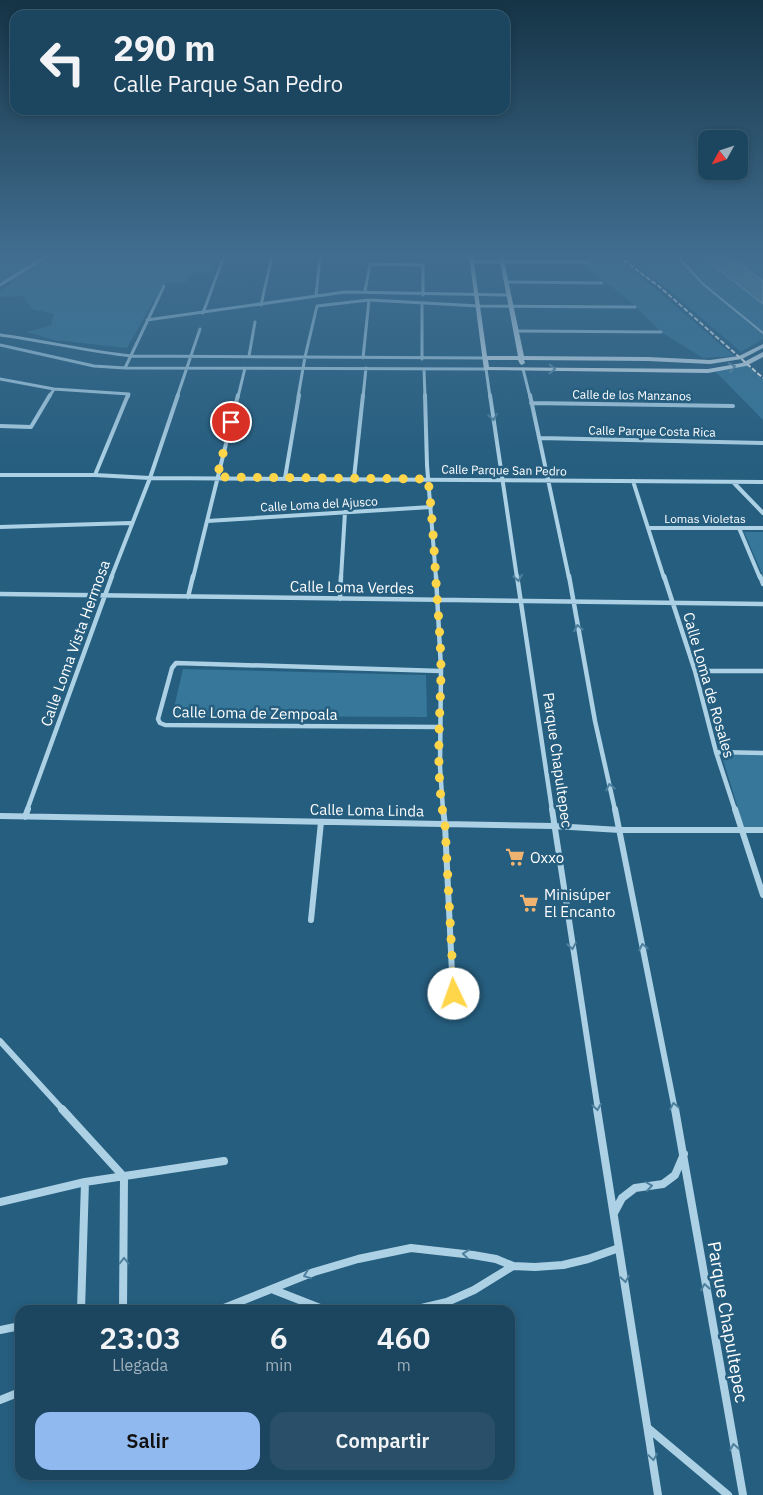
<!DOCTYPE html>
<html lang="es">
<head>
<meta charset="utf-8">
<style>
	body { margin:0; font-family:"IBM Plex Sans",sans-serif; background:#295068; color:#f1f3f6; height:100vh; display:flex; flex-direction:column; font-size:19px; white-space:nowrap }
	* { box-sizing:border-box; margin:0 }
	p { font-size:16px; color:#a0b1bd }
	.icon { flex:none; width:28px; height:28px; fill:none; stroke:currentColor; stroke-width:2; stroke-linecap:round; stroke-linejoin:round }
	.map { position:relative; flex:1; overflow:hidden }
	.side { position:absolute; left:15px; top:1305px; width:500px; height:175px; display:flex; flex-direction:column; background:#1c465f; border-radius:15px; box-shadow:0 2px 8px #0003,0 0 0 1px #3a5e74 }
	.side>* { flex:none }
	.banner { position:absolute; left:10px; top:10px; width:500px; height:105px; border-radius:15px; box-shadow:0 2px 8px #0003,0 0 0 1px #3a5e74; background:#1c465f; color:#f1f3f6; overflow:hidden }
	.needle { width:32px; rotate:230deg }
	.controls { position:absolute; left:698px; top:130px; display:grid; gap:10px }
	.controls a { display:grid; place-items:center; width:50px; height:50px; border-radius:10px; background:#1c465f; box-shadow:0 2px 8px #0003,0 0 0 1px #3a5e74; font-size:25px }
	.pin { position:absolute; display:grid; place-items:center; width:42px; height:42px; color:#fff; margin:-21px; border:2px solid #fff; border-radius:50%; box-shadow:0 1px 5px #0007 }
	.me { position:absolute; width:55px; margin:-28px; rotate:357deg; stroke-linejoin:round; filter:drop-shadow(0 0 4px #0008) }
	.turn { display:flex; align-items:center; gap:18px; height:105px; padding:0 20px; font-size:22px }
	.turn .icon { width:65px; height:65px; stroke-width:2.5 }
	.turn b { display:block; font-size:35px; line-height:42px }
	.eta { display:flex; justify-content:space-evenly; align-items:center; height:85px; text-align:center }
	.eta b { font-size:30px; font-weight:600; line-height:35px }
	.button { display:flex; gap:10px; margin-top:auto; padding:10px 20px }
	.button a { flex:1; height:58px; border-radius:15px; background:#90b9f0; color:#111; font-size:20px; font-weight:600; line-height:58px; text-align:center }
	.button a+a { background:#295068; color:#f1f3f6 }
	.map>svg:first-child { display:block }
	.green { fill:#36779a }
	.water { fill:#60879e; stroke:#a0cee6 }
	.lines { fill:none; stroke-linecap:round; stroke-linejoin:round }
	.lane { stroke:#acd1e5; stroke-width:2 }
	.street-far4 { stroke:#acd1e5; stroke-width:3 }
	.street-far3 { stroke:#acd1e5; stroke-width:4 }
	.street-far2 { stroke:#acd1e5; stroke-width:4.5 }
	.street-far1 { stroke:#acd1e5; stroke-width:6 }
	.street { stroke:#acd1e5; stroke-width:8 }
	.secondary { fill:#d5e9f5; fill-rule:evenodd }
	.rail { stroke:#fff; stroke-width:2; stroke-dasharray:5 2; stroke-linecap:butt }
	.oneway { stroke:#638fa8 }
	.oneway2 { stroke:#4e809e }
	.route { stroke:#ffd54a; stroke-width:9; stroke-dasharray:0 16.2 }
	.labels { text-anchor:middle; dominant-baseline:central; stroke-width:5; stroke-linejoin:round; paint-order:stroke }
	.far-street-label { font-size:12px; fill:#fff; stroke:#265e7f }
	.street-label { font-size:15px; fill:#fff; stroke:#265e7f }
	.poi-label { font-size:15px; fill:#fff; stroke:#265e7f; text-anchor:start }
	.near-street-label { font-size:18px; fill:#fff; stroke:#265e7f }
</style>
</head>
<body>
<div class="map">
<svg width="763" height="1495" viewBox="0 0 763 1495">
	<rect width="100%" height="100%" fill="#265e7f"/>
	<path class="green" d="M4,256H219L212,272L191,273L186,282L163,284L127,348L54,340L27,332L51,325L54,314L32,309L23,296L0,297V292L12,282L0,281V259Z
		M571,256H617L734,356L703,358L661,332L630,301Z
		M622,256H701L763,304V339L741,352L664,286Z
		M729,256H757L763,260V281Z
		M747,365L763,380V420L713,369Z
		M744,532H763V576Z
		M183,669L426,675L427,717L172,716Z
		M721,753L763,754V828H744Z"/>
	<path class="water" d="M701,256H729L763,281V304Z"/>
	<g class="lines">
		<path class="lane" d="M677,256L703,284L763,333"/>
		<path class="street-far4" d="M129,256L131,259
			M138,256L139,258
			M472,262H589
			M506,282L602,283
			M0,285L47,256
			M365,291L370,264L423,265V295
			M316,296L320,256
			M422,304V359
			M261,305L272,256
			M203,313L224,256
			M147,320L345,292L508,295
			M517,331L661,332
			M0,335C44,341 87,351 131,356L484,358
			M0,345L94,366L125,368L486,369L490,397
			M249,356L255,322
			M363,358L369,300
			M125,368L164,286
			M424,369L425,397
			M523,369L530,397
			M0,379L54,389L129,394L128,397
			M49,397L54,389
			M177,397L200,329
			M238,397L245,368
			M298,397L305,357L317,306L369,300L479,306L635,307
			M363,397L366,368"/>
		<path class="street-far3" d="M425,395L427,465L436,578
			M490,395L517,578
			M530,395L569,578
			M531,403L733,406
			M0,426L31,427L50,395
			M540,438L763,443
			M0,475H95L128,395
			M95,475L150,478L763,482
			M285,478L299,395
			M354,478L363,395
			M633,481L664,578
			M734,483L763,513
			M207,521L431,507
			M0,527L131,523
			M648,528H763
			M739,528L760,578
			M111,578L150,478L178,395
			M193,578L238,395
			M341,578L345,512"/>
		<path class="street-far2" d="M436,576L441,669L440,767L443,810
			M517,576L552,810
			M569,576L595,721L615,810
			M664,576L695,671L716,752L735,810
			M760,576L763,584
			M0,594L763,604
			M188,597L193,576
			M340,599L341,576
			M695,671H763
			M439,727L165,725L160,723L158,719L172,668L176,663L441,671
			M716,752L763,753
			M27,810L112,576"/>
		<path class="street-far1" d="M443,809L445,825L453,994
			M552,809L598,1110
			M615,809L675,1110
			M735,809L763,895
			M0,816L554,826L620,830H763
			M25,817L28,809
			M311,920L321,822
			M0,1041L63,1110"/>
		<path class="street" d="M62,1109L124,1177L123,1310
			M597,1109L658,1495
			M675,1109L743,1495
			M0,1202L85,1182L224,1161
			M614,1213L622,1198L635,1188L663,1184L675,1175L684,1154
			M274,1290L320,1308L336,1310
			M81,1310L85,1182
			M219,1310L314,1272L358,1259L411,1248L473,1255L496,1259L513,1266L535,1267L563,1265L588,1259L619,1248
			M413,1310L447,1302L474,1290L513,1266
			M0,1330L20,1326
			M0,1400L20,1392
			M648,1428L728,1495"/>
		<path class="secondary" d="M469,256H473L487,356H518L499,256H503L524,356L648,357L710,360L739,356L763,344V348L742,359L710,364L648,361L524,360L525,363L522,365L520,364L518,360H488L489,367L708,369L742,363L763,352V357L746,366L708,373L484,370Z"/>
		<path class="rail" d="M618,256L661,288L763,378"/>
	</g>
	<defs><path id="oneway-chevron" d="M-2-3.5L2.5 0L-2 3.5" fill="none" stroke-width="1.6" stroke-linecap="round" stroke-linejoin="round" transform="scale(1.25)"/></defs>
	<g class="oneway">
		<use href="#oneway-chevron" transform="translate(732 367) rotate(-11)"/>
		<use href="#oneway-chevron" transform="translate(552 369) rotate(1)"/>
	</g>
	<g class="oneway2">
		<use href="#oneway-chevron" transform="translate(493 417) rotate(81)"/>
		<use href="#oneway-chevron" transform="translate(518 578) rotate(81)"/>
		<use href="#oneway-chevron" transform="translate(578 628) rotate(-100)"/>
		<use href="#oneway-chevron" transform="translate(610 787) rotate(-103)"/>
		<use href="#oneway-chevron" transform="translate(572 946) rotate(81)"/>
		<use href="#oneway-chevron" transform="translate(643 947) rotate(-101)"/>
		<use href="#oneway-chevron" transform="translate(674 1106) rotate(-101)"/>
		<use href="#oneway-chevron" transform="translate(597 1107) rotate(81)"/>
		<use href="#oneway-chevron" transform="translate(649 1186) rotate(-8)"/>
		<use href="#oneway-chevron" transform="translate(466 1254) rotate(-174)"/>
		<use href="#oneway-chevron" transform="translate(124 1261) rotate(-90)"/>
		<use href="#oneway-chevron" transform="translate(307 1275) rotate(159)"/>
		<use href="#oneway-chevron" transform="translate(625 1279) rotate(81)"/>
		<use href="#oneway-chevron" transform="translate(705 1287) rotate(-100)"/>
		<use href="#oneway-chevron" transform="translate(734 1447) rotate(-100)"/>
		<use href="#oneway-chevron" transform="translate(653 1457) rotate(82)"/>
	</g>
	<linearGradient id="sky" x2="0" y2="1"><stop stop-color="#153446"/><stop offset="0.55" stop-color="#416e90"/><stop offset="1" stop-color="#416e90" stop-opacity="0"/></linearGradient>
	<rect width="763" height="465" fill="url(#sky)"/>
	<g class="lines">
		<path class="route" d="M231,422L217,477L428,479C432,513 434,547 436,582C438,612 441,642 441,673C440,723 435,775 445,825L454,994"/>
	</g>
	<defs>
		<g id="supermarket-bare" transform="scale(1.5)"><path d="M-6-5.5h2.5l.6 2H6L4.5 2H-2.5L-4.4-4H-6ZM-1.5 3.2a1.3 1.3 0 1 0 .1 0ZM3 3.2a1.3 1.3 0 1 0 .1 0Z" fill="#eeb271" stroke="#265e7f" stroke-width="2.5" paint-order="stroke"/></g>
	</defs>
	<g fill-rule="evenodd">
		<use href="#supermarket-bare" x="515" y="857"/>
		<use href="#supermarket-bare" x="529" y="903"/>
	</g>
	<g class="labels">
		<g class="far-street-label">
			<text transform="translate(632 395) rotate(1)">Calle de los Manzanos</text>
			<text transform="translate(652 431) rotate(1)">Calle Parque Costa Rica</text>
			<text transform="translate(504 470) rotate(1)">Calle Parque San Pedro</text>
			<text transform="translate(319 504) rotate(-3)">Calle Loma del Ajusco</text>
			<text x="705" y="518">Lomas Violetas</text>
		</g>
		<g class="street-label">
			<text transform="translate(352 587) rotate(1)">Calle Loma Verdes</text>
			<text transform="translate(75 643) rotate(-70)">Calle Loma Vista Hermosa</text>
			<text transform="translate(709 685) rotate(74)">Calle Loma de Rosales</text>
			<text transform="translate(255 713) rotate(1)">Calle Loma de Zempoala</text>
			<text transform="translate(558 760) rotate(82)">Parque Chapultepec</text>
			<text transform="translate(367 810) rotate(1)">Calle Loma Linda</text>
		</g>
		<g class="poi-label">
			<text x="530" y="857">Oxxo</text>
			<text x="544" y="894">Minisúper<tspan x="544" dy="17">El Encanto</tspan></text>
		</g>
		<g class="near-street-label">
			<text transform="translate(728 1322) rotate(80)">Parque Chapultepec</text>
		</g>
	</g>
</svg>
<div class="controls">
<a><svg class="needle" viewBox="-14 -14 28 28"><path d="M0-13l5 13h-10z" fill="#e53935"/><path d="M0 13l5-13h-10z" fill="#a0b1bd"/></svg></a>
</div>
<div class="pin" style="left:231px;top:422px;background:#d93025"><svg class="icon" aria-label="arrive" viewBox="0 0 24 24"><path d="M6 21V4h12l-3 4 3 4H6"/></svg></div>
<svg class="me" style="left:454px;top:994px" viewBox="-20 -20 40 40"><circle r="19" fill="#fff"/><path d="M0-13L10 11 0 6-10 11z" fill="#ffd54a"/></svg>
<div class="banner">
<div class="turn"><svg class="icon" aria-label="left" viewBox="0 0 24 24"><path d="M17 20v-9H6M10 6l-5 5 5 5"/></svg><div><b>290 m</b>Calle Parque San Pedro</div></div>
</div>
<section class="side">
<div class="eta">
<div><b>23:03</b><p>Llegada</p></div>
<div><b>6</b><p>min</p></div>
<div><b>460</b><p>m</p></div>
</div>
<div class="button"><a>Salir</a><a>Compartir</a></div>
</section>
</div>
</body>
</html>
